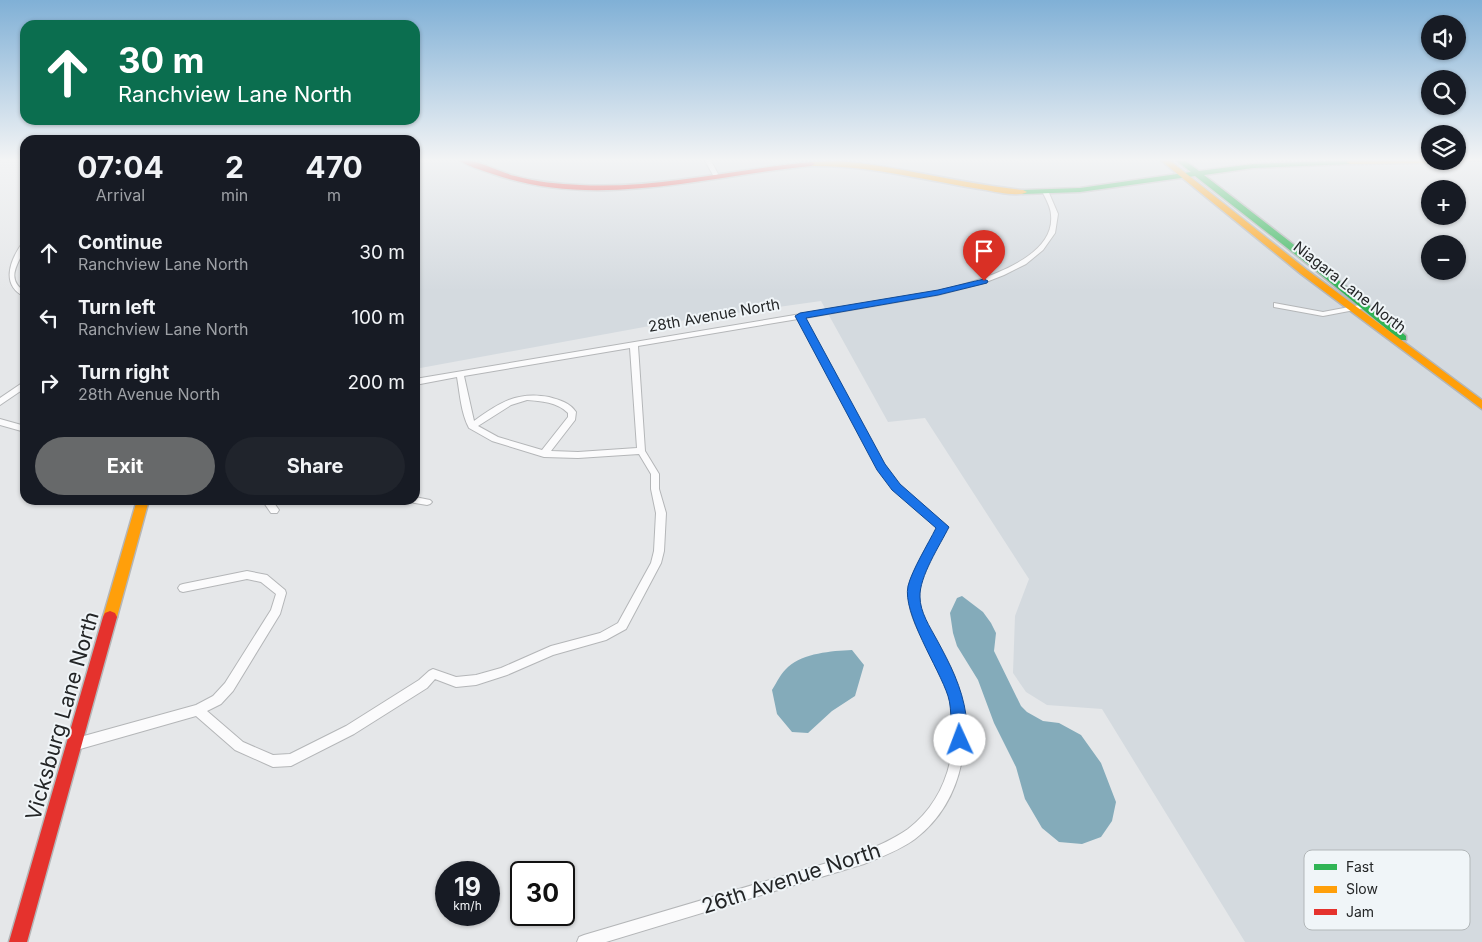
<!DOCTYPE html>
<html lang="en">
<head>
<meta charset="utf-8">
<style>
	body { margin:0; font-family:Inter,sans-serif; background:#20242c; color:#f1f3f6; height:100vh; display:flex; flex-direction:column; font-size:19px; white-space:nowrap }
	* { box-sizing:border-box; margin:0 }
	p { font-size:16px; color:#9ea1a6 }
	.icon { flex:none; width:28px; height:28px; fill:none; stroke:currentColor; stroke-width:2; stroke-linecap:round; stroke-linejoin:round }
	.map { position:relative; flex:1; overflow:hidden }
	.drawer { position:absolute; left:20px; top:135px; width:400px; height:370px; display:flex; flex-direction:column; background:#171b24; border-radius:15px; box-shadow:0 1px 4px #0004 }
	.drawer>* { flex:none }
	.banner { position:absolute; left:20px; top:20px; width:400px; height:105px; border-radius:15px; box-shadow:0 1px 4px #0004; background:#0b6e4f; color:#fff; overflow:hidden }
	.buttons { position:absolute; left:1421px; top:15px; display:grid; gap:10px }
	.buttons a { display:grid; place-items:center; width:45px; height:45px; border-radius:50%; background:#171b24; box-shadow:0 1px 4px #0004; font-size:25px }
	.speed { position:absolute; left:435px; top:861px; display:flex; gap:10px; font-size:25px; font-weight:700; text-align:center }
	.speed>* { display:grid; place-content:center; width:65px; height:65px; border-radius:50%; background:#171b24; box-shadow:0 1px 4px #0004; line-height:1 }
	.speed small { font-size:12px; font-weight:400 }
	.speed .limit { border:2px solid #111; border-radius:8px; background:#fff; color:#111 }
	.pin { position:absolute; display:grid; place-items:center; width:42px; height:42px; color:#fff; margin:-51px -21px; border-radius:50% 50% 50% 0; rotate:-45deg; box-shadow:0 0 5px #0007 }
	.pin .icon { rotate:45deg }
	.me { position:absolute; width:55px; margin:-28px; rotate:358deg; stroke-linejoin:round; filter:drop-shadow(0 0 4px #0008) }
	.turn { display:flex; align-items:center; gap:18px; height:105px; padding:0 15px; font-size:22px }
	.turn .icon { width:65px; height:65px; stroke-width:2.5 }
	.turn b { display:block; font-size:35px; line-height:42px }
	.eta { display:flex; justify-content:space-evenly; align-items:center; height:85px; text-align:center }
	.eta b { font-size:30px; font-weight:700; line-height:35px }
	.button { display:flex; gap:10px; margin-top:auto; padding:10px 15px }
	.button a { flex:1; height:58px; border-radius:30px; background:#67696a; color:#fff; font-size:20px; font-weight:700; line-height:58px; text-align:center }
	.button a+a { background:#20242c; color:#f1f3f6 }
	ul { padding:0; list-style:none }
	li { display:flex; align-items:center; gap:15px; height:65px; padding:0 15px }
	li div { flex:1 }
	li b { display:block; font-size:19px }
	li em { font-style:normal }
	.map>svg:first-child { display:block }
	.built { fill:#d4dadf; fill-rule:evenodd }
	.water { fill:#84abba }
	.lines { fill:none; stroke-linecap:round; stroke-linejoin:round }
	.street-casing { stroke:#b4b6b8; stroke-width:2 }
	.fast-casing { stroke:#b4b6b8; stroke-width:3 }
	.slow-casing { stroke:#b4b6b8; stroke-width:3 }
	.jam-casing { stroke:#b4b6b8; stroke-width:3 }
	.street { fill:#fbfbfc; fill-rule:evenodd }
	.fast { fill:#30b455; fill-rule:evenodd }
	.slow { fill:#ff9f0a; fill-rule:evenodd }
	.jam { fill:#e5322d; fill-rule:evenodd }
	.route { fill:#1a73e8; stroke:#114b97 }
	.labels { text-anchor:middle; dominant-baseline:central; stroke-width:4; stroke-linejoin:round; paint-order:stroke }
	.far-street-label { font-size:15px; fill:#232526; stroke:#f0f5f8 }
	.near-street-label { font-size:21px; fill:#232526; stroke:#f0f5f8 }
	.key { fill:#f0f5f8; stroke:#b2b7b9; stroke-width:1 }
	.key-label { font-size:14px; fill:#232526 }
</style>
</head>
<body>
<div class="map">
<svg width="1482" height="942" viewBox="0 0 1482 942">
	<rect width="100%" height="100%" fill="#e5e7e9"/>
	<path class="built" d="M415,159H1430V161H1458V159H1482V942H1245L1102,709L1047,705L1026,692L1013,673L1015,616L1029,579L925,418L888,422L821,301L666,323L415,369ZM1430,189H1458V216H1430ZM1430,244H1458V271H1430Z"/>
	<path class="water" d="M962,596L983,612L991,623L996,633L994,651L1021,706L1027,712L1043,721L1059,723L1081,735L1101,763L1116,802L1112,821L1101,837L1082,844L1059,842L1042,828L1025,799L1016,767L994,723L978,680L957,646L953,633L950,613L957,598Z
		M852,650L864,665L855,696L832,711L808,733L792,732L777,714L772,690C777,682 781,673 788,667C804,653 831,651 852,650Z"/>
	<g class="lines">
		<g class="street-casing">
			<path id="street" d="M704,159H710L718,174L717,175H713Z
				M1046,191L1049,193L1058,214L1055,233L1043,250L1026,264L1004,275L981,284L938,295L805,318L884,465L899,485L948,527C937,547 919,574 919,597C919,625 943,648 953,673C975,730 966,800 915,839C900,850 881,857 864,864L606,942H577L579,937L584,935L864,852C879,845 894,839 908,829C955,793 964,727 942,674C932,649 910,626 909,598C909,575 927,547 938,528L893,489L878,469L798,319L638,346L645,451L659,474V489L666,513L664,551L661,563L626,629L606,640L553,655L507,675L476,685L456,687L435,679L427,688L354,734L291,766L273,767L235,750L196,716L73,751L69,749L67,745L69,741L73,739L196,705L213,696L225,683L271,610L276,594L261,582L247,579L183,592L180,591L178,588L180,585L183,584L247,571L267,575L285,590L286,593L280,614L233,691L221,704L207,711L243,742L273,755L290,754L346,726L419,680L429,671L433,669L456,677L476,675L501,668L551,646L600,633L618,623L651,563L654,551L656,513L651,489V474L639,454L578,458L544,457L492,441L469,428C461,413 460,394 457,377L415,385V379L938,291C972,283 1056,261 1051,215C1051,208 1046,199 1043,193ZM630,348L637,448L578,452L551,451L575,420L576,412C570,403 560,400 549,397C517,391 499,403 474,421L464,376ZM527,400C541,401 557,402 568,413V417L542,450L498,437L478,426L511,405Z
				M25,241C25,260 1,275 25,292V297C0,285 10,260 23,242Z
				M1274,303L1323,312L1365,304L1369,306L1365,308L1323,316L1274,307Z
				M25,381V388L0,405V398Z
				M0,419L25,426V432L0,425Z
				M415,497L430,500L432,502L430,504L427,505L409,502L407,500H415Z
				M262,500H272L279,510L277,513H271Z"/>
		</g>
		<g class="fast-casing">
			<path id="fast" d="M1174,159H1183L1199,171L1253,164L1353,160V164H1350L1253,168L1204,175L1320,265L1406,336V340H1400L1314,269L1195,176L1080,192L1023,194L1019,192L1023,190L1080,188L1191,172Z"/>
		</g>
		<g class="slow-casing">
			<path id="slow" d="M1159,159H1168L1307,270L1482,400V409L1301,274Z
				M1397,159H1430V161H1434L1430,163L1350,164L1346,162L1350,160Z
				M1458,159H1482V160L1455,162Z
				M838,161C900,166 961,184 1023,190L1027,192C1020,197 995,192 986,190C927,181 871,165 811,166L807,164L811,162Z
				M137,500H149L117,617L115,621L110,623L105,621L103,617Z"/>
		</g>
		<g class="jam-casing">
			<path id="jam" d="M457,159C477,159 496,171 515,176C536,182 558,184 580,185C657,189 735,169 811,162L815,164L811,166C707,176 595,210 493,174C481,170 467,166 457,159Z
				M110,611L115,613L117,617L27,942H9L103,617L105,613Z"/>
		</g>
		<use href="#street" class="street"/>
		<use href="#fast" class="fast"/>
		<use href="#slow" class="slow"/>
		<use href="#jam" class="jam"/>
	</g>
	<linearGradient id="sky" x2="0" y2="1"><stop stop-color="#80b0d6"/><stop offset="0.55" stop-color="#f3f4f5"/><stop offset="1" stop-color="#f3f4f5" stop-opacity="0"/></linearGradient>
	<rect width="1482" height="291" fill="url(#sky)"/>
	<path class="route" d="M984,279L988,281L987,283L938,295L806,318L885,464L900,484L949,527C940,545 919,577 920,597C920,612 930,627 937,640C950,664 962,687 966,715C967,725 969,735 965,745L960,747L954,745C949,732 953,711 948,696C939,668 902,613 908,586C912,570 928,544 936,528L892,490L877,470L795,316L800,313L938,290Z"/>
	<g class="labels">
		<g class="far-street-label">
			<text transform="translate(1350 287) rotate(38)">Niagara Lane North</text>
			<text transform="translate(714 315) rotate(-10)">28th Avenue North</text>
		</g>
		<g class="near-street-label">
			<text transform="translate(62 716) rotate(-74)">Vicksburg Lane North</text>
			<text transform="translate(791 878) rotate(-18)">26th Avenue North</text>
		</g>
	</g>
	<rect x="1304" y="850" width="166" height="80" rx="8" class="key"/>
	<rect x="1314" y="864" width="23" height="6" fill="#30b455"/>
	<rect x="1314" y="886" width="23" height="7" fill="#ff9f0a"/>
	<rect x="1314" y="909" width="23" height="6" fill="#e5322d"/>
	<g class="key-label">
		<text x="1346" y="872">Fast</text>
		<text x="1346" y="894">Slow</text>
		<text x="1346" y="917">Jam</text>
	</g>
</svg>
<div class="buttons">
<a><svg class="icon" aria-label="sound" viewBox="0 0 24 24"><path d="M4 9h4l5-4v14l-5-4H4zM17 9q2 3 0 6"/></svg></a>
<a><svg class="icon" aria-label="search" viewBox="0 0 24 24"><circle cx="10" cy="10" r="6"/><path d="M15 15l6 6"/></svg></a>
<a><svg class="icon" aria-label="layers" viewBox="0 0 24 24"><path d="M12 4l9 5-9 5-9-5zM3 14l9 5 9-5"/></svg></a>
<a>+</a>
<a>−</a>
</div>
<div class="speed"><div>19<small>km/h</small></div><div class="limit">30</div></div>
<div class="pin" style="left:984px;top:281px;background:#d93025"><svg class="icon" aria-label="arrive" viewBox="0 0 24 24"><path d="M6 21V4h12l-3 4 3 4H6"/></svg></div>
<svg class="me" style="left:960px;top:740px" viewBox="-20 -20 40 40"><circle r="19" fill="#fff"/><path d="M0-13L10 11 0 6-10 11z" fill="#1a73e8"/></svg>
<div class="banner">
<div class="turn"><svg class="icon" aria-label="ahead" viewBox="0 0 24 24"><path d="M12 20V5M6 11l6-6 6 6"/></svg><div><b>30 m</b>Ranchview Lane North</div></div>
</div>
<section class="drawer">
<div class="eta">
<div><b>07:04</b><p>Arrival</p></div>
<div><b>2</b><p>min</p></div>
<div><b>470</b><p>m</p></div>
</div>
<ul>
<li><svg class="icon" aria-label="ahead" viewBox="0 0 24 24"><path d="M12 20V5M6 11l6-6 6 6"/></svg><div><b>Continue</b><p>Ranchview Lane North</p></div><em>30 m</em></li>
<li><svg class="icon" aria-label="left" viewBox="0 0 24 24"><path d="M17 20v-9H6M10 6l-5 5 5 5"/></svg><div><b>Turn left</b><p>Ranchview Lane North</p></div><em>100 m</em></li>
<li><svg class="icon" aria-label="right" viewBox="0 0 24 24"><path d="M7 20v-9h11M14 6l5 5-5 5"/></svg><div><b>Turn right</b><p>28th Avenue North</p></div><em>200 m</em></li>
</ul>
<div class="button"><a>Exit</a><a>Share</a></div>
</section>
</div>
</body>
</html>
